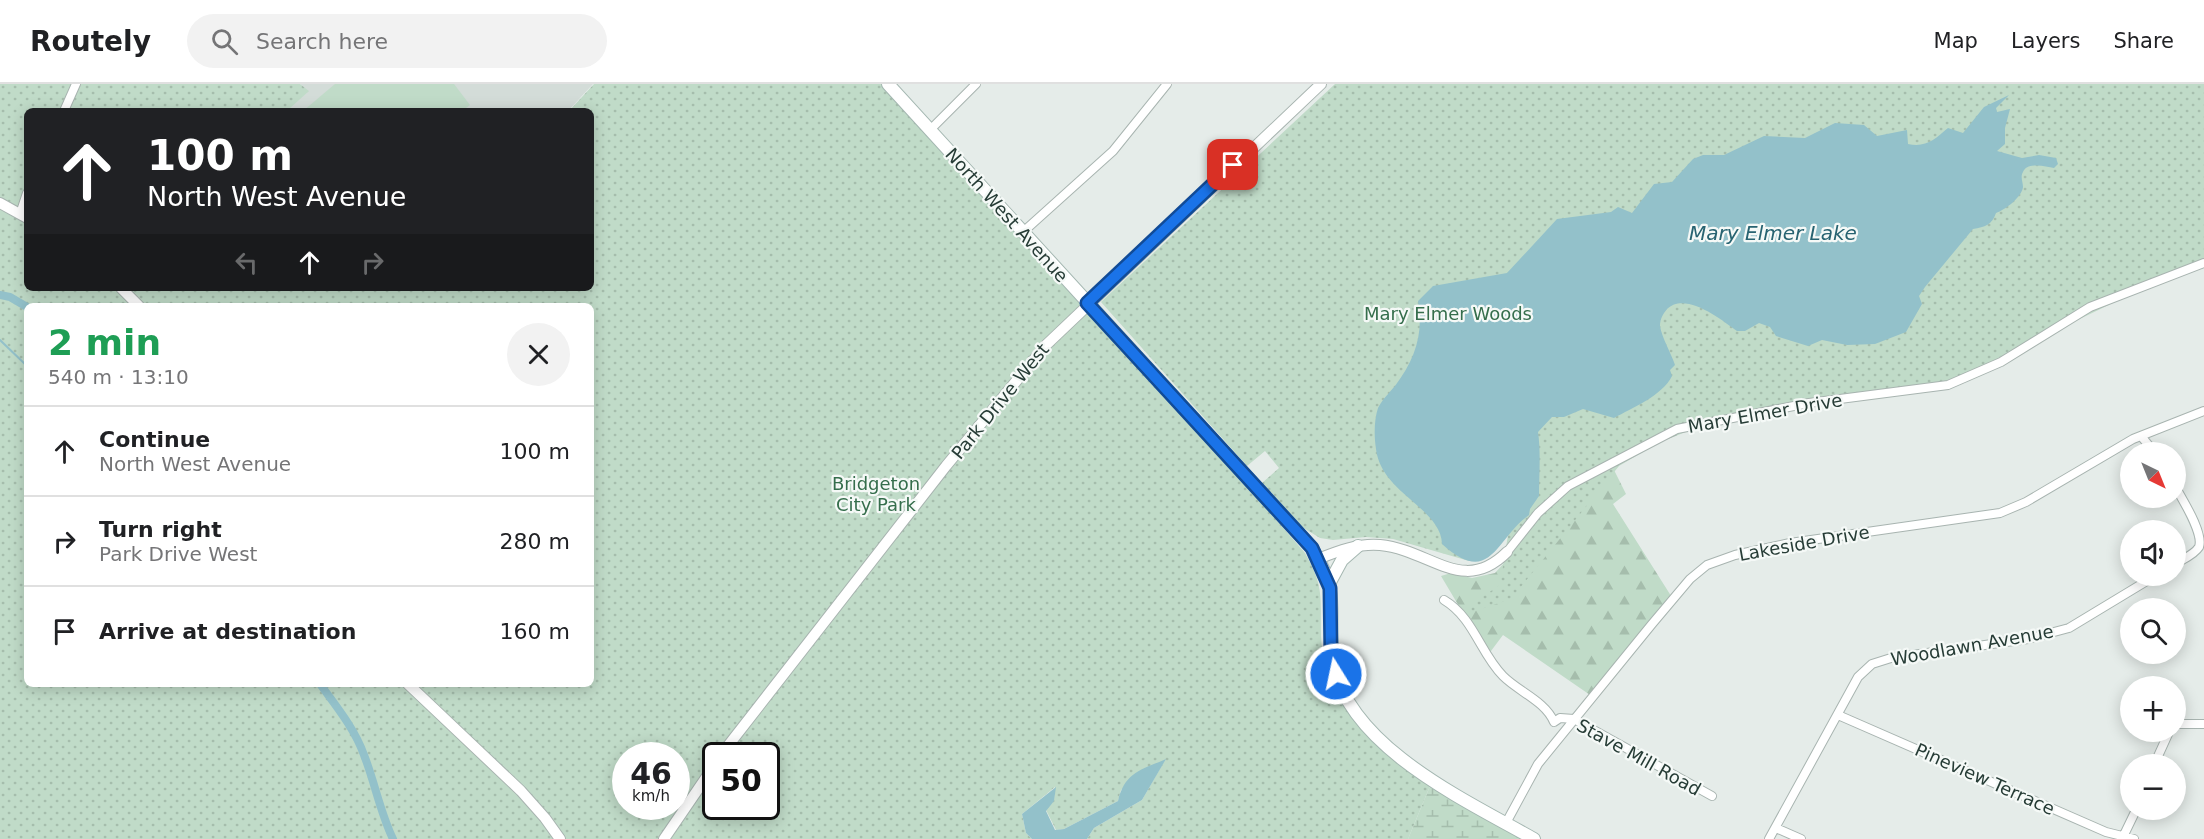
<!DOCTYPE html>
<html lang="en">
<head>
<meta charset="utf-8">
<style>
	body { margin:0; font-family:"DejaVu Sans",sans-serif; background:#f2f2f2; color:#202124; height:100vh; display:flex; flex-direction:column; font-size:22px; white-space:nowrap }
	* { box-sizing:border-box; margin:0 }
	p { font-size:20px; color:#757577 }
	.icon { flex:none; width:33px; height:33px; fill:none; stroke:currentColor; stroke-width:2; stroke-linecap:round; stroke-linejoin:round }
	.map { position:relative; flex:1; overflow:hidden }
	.sheet { position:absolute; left:24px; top:219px; width:570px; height:384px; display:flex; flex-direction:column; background:#fff; border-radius:9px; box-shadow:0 3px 15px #0003 }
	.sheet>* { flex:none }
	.banner { position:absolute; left:24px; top:24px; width:570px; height:183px; border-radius:9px; box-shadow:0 3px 15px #0003; background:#202124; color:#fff; overflow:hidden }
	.needle { width:39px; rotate:137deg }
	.tools { position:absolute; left:2120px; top:358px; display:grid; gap:12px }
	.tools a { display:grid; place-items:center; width:66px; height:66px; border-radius:50%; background:#fff; box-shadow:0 3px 15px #0003; font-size:30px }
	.speed { position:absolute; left:612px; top:658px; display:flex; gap:12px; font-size:30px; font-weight:700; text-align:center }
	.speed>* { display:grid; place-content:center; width:78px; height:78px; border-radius:50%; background:#fff; box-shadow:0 3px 15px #0003; line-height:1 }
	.speed small { font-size:15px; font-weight:400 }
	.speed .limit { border:3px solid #111; border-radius:9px; background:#fff; color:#111 }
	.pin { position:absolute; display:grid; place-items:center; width:51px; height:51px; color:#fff; margin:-26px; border-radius:12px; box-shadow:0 3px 9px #0006 }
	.me { position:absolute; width:66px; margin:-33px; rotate:350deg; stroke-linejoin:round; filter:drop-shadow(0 0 4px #0008) }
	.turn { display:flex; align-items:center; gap:21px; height:126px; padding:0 24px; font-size:27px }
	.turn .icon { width:78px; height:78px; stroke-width:2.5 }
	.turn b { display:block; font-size:42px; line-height:51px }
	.lanes { display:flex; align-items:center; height:57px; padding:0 24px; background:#0003; justify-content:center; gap:30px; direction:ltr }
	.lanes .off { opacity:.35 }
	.round { display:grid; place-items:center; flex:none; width:63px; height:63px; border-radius:32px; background:#f2f2f2 }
	.summary { display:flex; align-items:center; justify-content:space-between; height:102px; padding:0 24px }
	h1 { font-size:36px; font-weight:700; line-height:45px; color:#1e9e55 }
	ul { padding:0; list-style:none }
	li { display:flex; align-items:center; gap:18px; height:90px; padding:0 24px; border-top:2px solid #e0e0e0 }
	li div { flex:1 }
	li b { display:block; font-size:22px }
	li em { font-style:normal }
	header { display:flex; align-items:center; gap:36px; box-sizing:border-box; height:84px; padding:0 30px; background:#fff; border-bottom:2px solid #e0e0e0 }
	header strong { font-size:28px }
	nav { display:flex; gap:33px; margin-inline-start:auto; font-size:21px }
	.search { width:420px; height:54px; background:#f2f2f2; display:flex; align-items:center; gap:15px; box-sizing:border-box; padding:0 21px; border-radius:33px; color:#757577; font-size:22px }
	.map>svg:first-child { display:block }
	.built { fill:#d3dcd8 }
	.grass { fill:#c0dbc8 }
	.forest { fill:url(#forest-firs) }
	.wetland { fill:url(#wetland-marsh) }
	.park { fill:url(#park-dots); fill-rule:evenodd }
	.water { fill:#93c1ca }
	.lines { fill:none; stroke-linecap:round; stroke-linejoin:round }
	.stream { stroke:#93c1ca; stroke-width:2 }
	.canal { stroke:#93c1ca; stroke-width:8 }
	.minor-casing { stroke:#a8b4b0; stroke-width:10 }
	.tertiary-casing { stroke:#a8b4b0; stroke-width:12 }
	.secondary-casing { stroke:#a4b7b1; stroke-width:14 }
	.minor { stroke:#fff; stroke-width:8 }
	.tertiary { stroke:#fff; stroke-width:10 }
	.secondary { stroke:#fff; stroke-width:12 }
	.route-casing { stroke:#114b97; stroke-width:15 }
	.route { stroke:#1a73e8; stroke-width:10 }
	.labels { text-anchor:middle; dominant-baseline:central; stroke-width:4.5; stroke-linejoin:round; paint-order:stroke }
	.street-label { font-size:18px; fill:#263c36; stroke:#f5f9f7 }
	.park-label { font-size:18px; fill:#356e4c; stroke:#f5f9f7 }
	.water-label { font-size:20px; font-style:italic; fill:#276371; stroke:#f5f9f7 }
</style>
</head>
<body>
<header>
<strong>Routely</strong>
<div class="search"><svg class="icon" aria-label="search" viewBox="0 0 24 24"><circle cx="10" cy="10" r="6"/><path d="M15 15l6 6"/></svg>Search here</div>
<nav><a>Map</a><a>Layers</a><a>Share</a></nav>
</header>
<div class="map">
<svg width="2204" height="755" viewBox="0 0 2204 755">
	<defs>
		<pattern id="forest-firs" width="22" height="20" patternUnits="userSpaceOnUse" patternTransform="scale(1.5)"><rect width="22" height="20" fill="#c0dbc8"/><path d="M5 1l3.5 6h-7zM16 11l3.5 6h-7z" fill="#a5bdac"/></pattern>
		<pattern id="wetland-marsh" width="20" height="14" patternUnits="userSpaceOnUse" patternTransform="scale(1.5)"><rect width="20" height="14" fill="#c0dbc8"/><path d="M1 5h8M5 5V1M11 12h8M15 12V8" fill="none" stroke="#a5bdac"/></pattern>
		<pattern id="park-dots" width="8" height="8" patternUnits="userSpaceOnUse" patternTransform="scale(1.5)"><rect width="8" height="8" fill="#c0dbc8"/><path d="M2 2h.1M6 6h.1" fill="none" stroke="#a5bdac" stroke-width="1.8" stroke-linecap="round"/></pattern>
	</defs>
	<rect width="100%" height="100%" fill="#e5ece9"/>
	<path class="built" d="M300,0H593L568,27H287L308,7Z"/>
	<path class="grass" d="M335,0H454L470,21L462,27H303Z"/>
	<path class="forest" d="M2204,90V175L1945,300L1726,332L1610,378L1626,410L1613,420L1673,515L1593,613L1503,551L1488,571L1441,492L1451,489L1472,494L1495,489L1551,427L1548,347Z"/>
	<path class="wetland" d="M1430,702L1522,755H1408Z"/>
	<path class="park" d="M0,0H300L309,7L287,27H27V204H591V27H569L594,0H888L1174,317L1305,469C1325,504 1320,514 1321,552C1322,600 1357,647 1393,676C1405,686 1418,693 1430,702L1408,755H1087L1094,744L1142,716L1165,676L1121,706L1118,717L1064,745L1056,746L1046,726L1054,716L1055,703L1022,730L1026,749L1032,755H0ZM27,222H591V600H27ZM626,672H676V723H626ZM716,672H766V723H716Z
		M1335,0H2204V174L2092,218L1979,285L1945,298L1870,306L1788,320L1680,346L1619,382L1511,515L1472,528L1467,523L1500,501L1508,451L1480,476L1469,477L1393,455L1366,453L1333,456L1320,454L1302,443L1262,399L1279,384L1265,367L1247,382L1101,218Z"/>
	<path class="water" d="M2009,11L1996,24L1997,28L2010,25L2005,44V60L1997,67L2022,74L2039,71L2056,74L2058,80L2054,84C2045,82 2027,78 2023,88C2020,93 2023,98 2023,103C2022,113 2005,126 1996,129C1992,141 1985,143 1973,145L1925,203L1919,212L1922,220L1906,248L1875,260L1847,261L1822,256L1808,262L1776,252L1770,243L1759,239L1745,247H1737C1721,235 1685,207 1667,225C1663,230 1660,235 1660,242C1662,254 1671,269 1675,281L1670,286L1672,292C1662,312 1632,324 1614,334L1583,325L1564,333H1552L1538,348C1541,369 1539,391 1539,412L1530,425L1529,431C1495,455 1491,504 1442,460C1441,424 1381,409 1376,365C1374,352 1374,336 1378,324C1382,316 1390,308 1395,302C1415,275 1424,250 1418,217L1433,202L1507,189L1557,135L1611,128L1618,123L1632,129L1654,100L1672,98L1693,75L1703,71H1724L1764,52L1805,54L1835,39L1864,41L1877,52L1907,46L1908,60C1926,64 1935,55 1948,44L1963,49L1984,23Z
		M1166,675L1142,716L1094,744L1087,755H1032L1026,749L1022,730L1056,703L1054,717L1046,727L1055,746L1064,745L1118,717C1125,688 1141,686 1166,675Z"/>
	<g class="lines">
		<path class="stream" d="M0,256L27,282"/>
		<path class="canal" d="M0,211L10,213L27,223
			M320,600C336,622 355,645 364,671C375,699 380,728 393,755"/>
		<g class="minor-casing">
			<path id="minor" d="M64,27L76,0
				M930,46L976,0
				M20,130L27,109
				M1023,148L1113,67L1167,0
				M2141,352L2155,369
				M2175,402C2182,415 2204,449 2199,463C2194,471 2183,475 2175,480
				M1507,468L1538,429L1568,402L1677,345L1809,319L1948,301L2001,278L2090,223L2204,179
				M1444,516C1474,534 1480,569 1503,592C1519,608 1545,617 1554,638L1560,634L1574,635L1712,712
				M1838,631L2106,748L2134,755
				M2175,640H2204
				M2154,681L2169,648
				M1506,739L1538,680L1652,540L1690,495L1707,481L1735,471L1790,459L2000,429L2026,418L2133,355L2204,327
				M1776,744L1801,755
				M1769,755L1858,593L1872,580L1891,574L2028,555L2069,544L2155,492
				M2122,755L2136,726"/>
		</g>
		<g class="tertiary-casing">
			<path id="tertiary" d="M0,119L27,134
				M121,204L139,222
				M1318,475C1338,467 1359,459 1380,461C1431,466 1463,512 1507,468
				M408,600L521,707L545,734L560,755
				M720,672L946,382L1046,261L1321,0
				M664,755L716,679"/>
		</g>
		<g class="secondary-casing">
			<path id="secondary" d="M888,0L1312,464C1319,477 1328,491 1330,506C1334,532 1328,557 1334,583C1353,665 1467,717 1534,755
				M1329,500L1342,476L1358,462"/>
		</g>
		<use href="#minor" class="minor"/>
		<use href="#tertiary" class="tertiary"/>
		<use href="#secondary" class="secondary"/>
	</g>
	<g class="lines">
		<g class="route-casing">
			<path id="route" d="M1233,81L1087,219L1312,464L1330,504L1331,570L1336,590"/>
		</g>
		<use href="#route" class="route"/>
	</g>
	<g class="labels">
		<g class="street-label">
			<text transform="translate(1007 131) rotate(48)">North West Avenue</text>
			<text transform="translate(1000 317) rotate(-51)">Park Drive West</text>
			<text transform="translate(1765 329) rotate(-10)">Mary Elmer Drive</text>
			<text transform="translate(1804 459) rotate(-10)">Lakeside Drive</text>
			<text transform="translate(1972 561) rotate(-10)">Woodlawn Avenue</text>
			<text transform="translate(1639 673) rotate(29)">Stave Mill Road</text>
			<text transform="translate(1985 695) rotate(24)">Pineview Terrace</text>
		</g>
		<g class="park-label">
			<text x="1448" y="229">Mary Elmer Woods</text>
			<text x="876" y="399">Bridgeton<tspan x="876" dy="21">City Park</tspan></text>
		</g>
		<g class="water-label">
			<text x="1773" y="149">Mary Elmer Lake</text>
		</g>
	</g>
</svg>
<div class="tools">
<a><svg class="needle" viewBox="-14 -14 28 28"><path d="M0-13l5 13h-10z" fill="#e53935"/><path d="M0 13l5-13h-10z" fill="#757577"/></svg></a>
<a><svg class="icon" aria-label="sound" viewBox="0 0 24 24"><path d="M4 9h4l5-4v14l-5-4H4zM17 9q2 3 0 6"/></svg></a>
<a><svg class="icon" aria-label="search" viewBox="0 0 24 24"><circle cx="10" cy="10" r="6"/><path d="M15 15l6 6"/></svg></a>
<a>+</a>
<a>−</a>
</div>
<div class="speed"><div>46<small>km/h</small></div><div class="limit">50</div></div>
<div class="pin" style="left:1233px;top:81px;background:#d93025"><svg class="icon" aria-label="arrive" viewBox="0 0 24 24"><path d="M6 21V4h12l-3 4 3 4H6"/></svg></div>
<svg class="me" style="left:1336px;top:590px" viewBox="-20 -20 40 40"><circle r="17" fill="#1a73e8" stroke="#fff" stroke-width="3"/><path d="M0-11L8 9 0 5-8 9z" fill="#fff"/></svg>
<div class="banner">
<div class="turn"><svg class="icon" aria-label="ahead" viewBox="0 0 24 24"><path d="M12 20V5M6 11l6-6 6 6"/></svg><div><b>100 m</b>North West Avenue</div></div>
<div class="lanes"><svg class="icon off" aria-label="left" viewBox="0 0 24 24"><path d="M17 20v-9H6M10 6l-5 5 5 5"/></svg><svg class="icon" aria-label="ahead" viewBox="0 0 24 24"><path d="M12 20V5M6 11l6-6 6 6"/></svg><svg class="icon off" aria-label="right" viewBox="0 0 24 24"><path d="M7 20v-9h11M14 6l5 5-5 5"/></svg></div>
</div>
<section class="sheet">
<div class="summary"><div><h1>2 min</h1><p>540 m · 13:10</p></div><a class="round"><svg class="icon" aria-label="close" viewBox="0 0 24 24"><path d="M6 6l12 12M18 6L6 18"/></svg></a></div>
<ul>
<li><svg class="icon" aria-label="ahead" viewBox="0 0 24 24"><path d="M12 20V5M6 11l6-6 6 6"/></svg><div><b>Continue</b><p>North West Avenue</p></div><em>100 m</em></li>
<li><svg class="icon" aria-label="right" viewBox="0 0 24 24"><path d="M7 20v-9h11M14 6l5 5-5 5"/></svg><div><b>Turn right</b><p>Park Drive West</p></div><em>280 m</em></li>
<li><svg class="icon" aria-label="arrive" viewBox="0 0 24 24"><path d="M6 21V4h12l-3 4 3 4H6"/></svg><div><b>Arrive at destination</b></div><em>160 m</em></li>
</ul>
</section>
</div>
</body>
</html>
